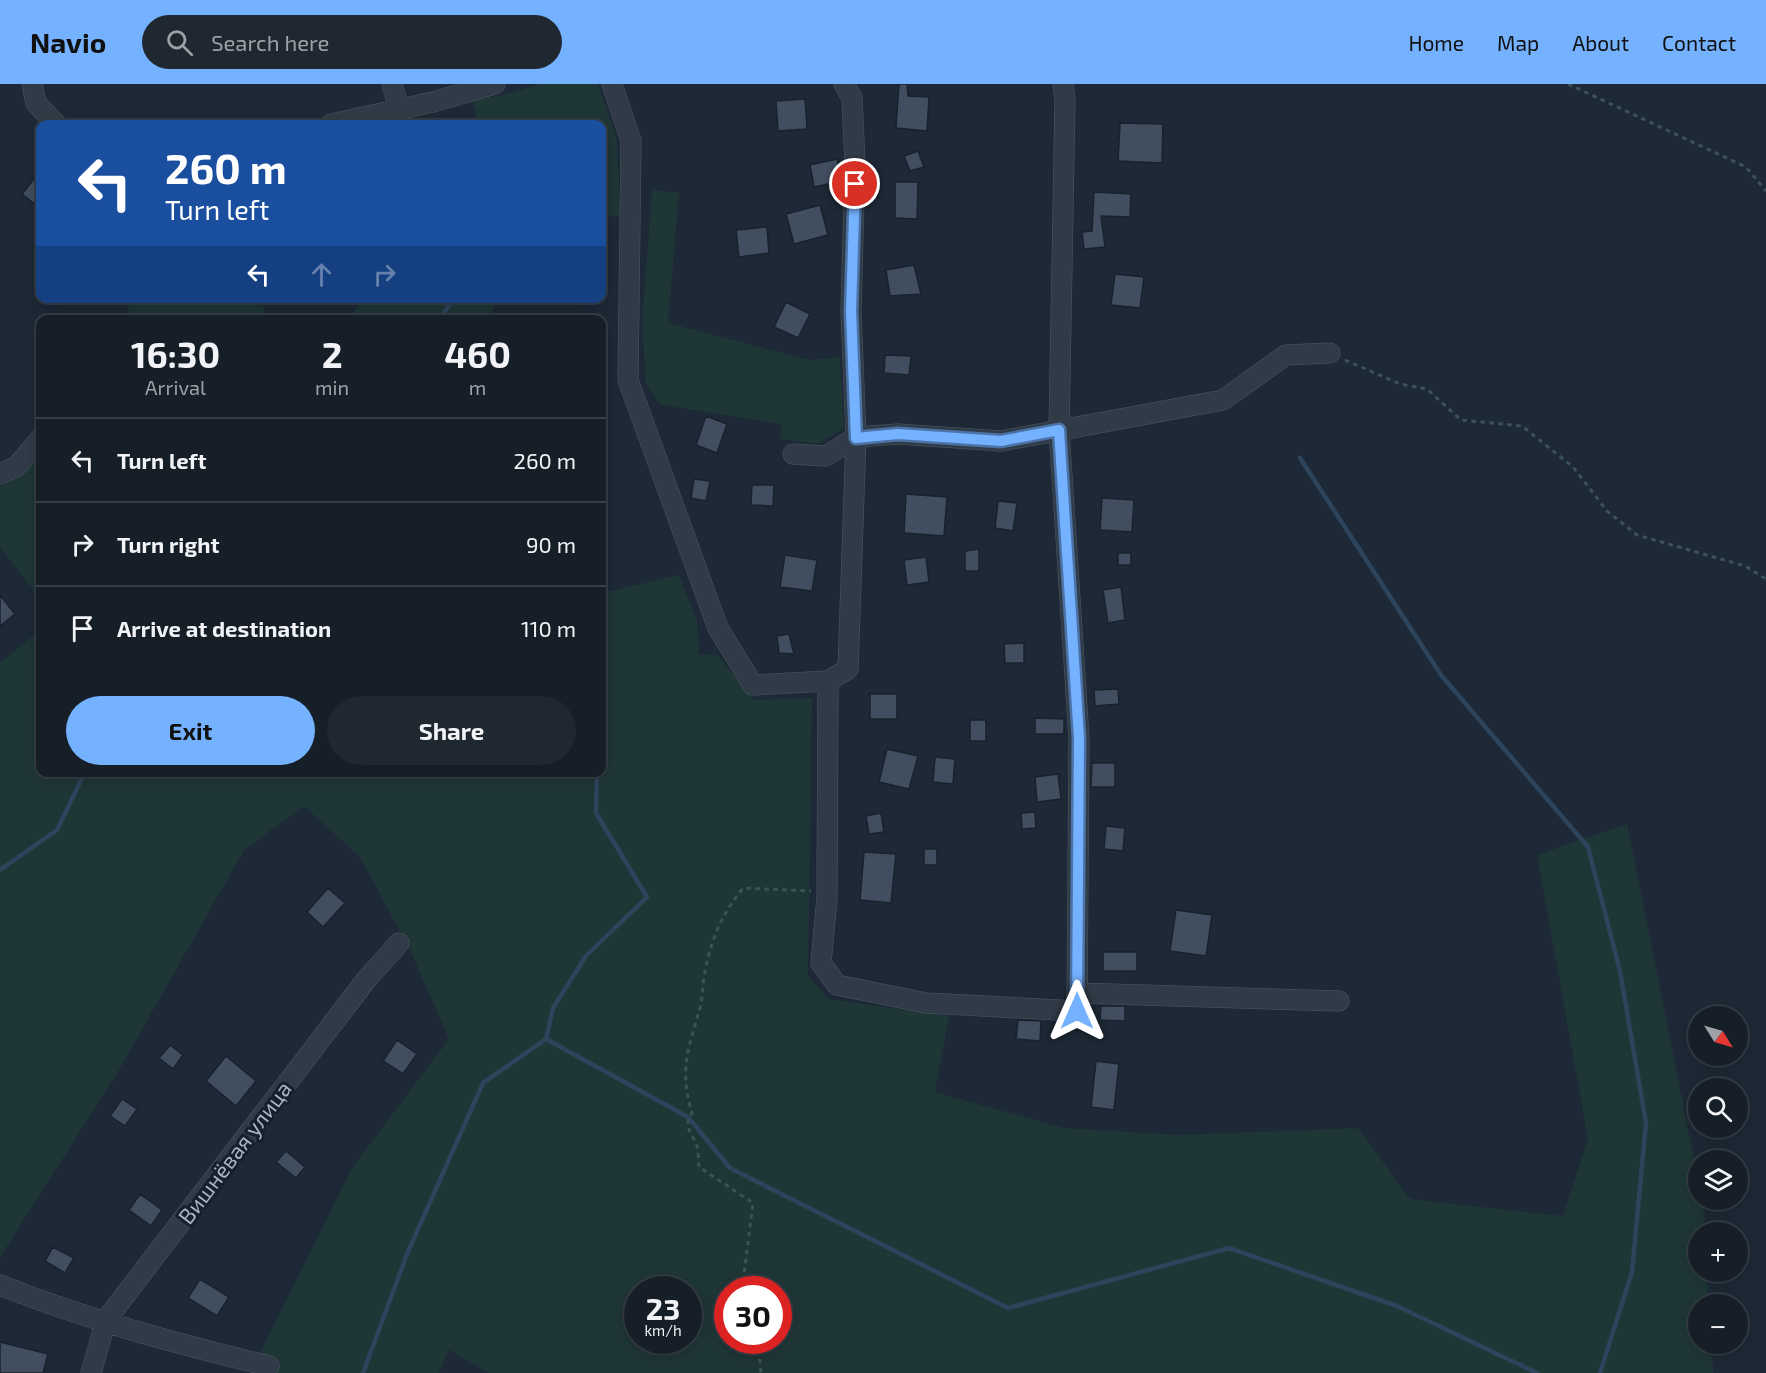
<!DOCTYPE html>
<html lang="en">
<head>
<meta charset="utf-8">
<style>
	body { margin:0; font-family:"Exo 2",sans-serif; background:#1f2730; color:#f1f3f6; height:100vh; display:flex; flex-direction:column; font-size:22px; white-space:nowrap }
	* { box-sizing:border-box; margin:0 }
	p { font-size:20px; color:#9ea2a8 }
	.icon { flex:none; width:33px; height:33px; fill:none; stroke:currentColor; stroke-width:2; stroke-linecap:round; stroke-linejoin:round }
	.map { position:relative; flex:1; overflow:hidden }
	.side { position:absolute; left:36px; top:231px; width:570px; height:462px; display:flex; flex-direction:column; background:#161f28; border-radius:12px; box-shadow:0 3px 15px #0003,0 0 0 2px #353d45 }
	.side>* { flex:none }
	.hud { position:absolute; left:36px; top:36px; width:570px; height:183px; border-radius:12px; box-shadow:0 3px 15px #0003,0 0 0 2px #353d45; background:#1a4fa0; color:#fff; overflow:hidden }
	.needle { width:39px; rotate:127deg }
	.buttons { position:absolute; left:1688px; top:922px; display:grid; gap:12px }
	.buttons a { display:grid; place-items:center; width:60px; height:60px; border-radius:50%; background:#161f28; box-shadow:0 3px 15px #0003,0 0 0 2px #353d45; font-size:30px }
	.speed { position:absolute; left:624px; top:1192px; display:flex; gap:12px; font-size:30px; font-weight:700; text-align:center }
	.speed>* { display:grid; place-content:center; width:78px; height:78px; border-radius:50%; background:#161f28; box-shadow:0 3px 15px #0003,0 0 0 2px #353d45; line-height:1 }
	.speed small { font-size:15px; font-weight:400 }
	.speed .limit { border:9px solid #d22; background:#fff; color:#111 }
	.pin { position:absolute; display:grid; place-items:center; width:51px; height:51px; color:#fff; margin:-26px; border:3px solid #fff; border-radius:50%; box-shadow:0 2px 6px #0007 }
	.me { position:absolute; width:66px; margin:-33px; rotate:0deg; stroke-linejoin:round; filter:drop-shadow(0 0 4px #0008) }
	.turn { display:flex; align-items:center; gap:21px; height:126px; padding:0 30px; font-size:27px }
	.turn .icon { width:78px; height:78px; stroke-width:2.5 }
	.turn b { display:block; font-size:42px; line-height:51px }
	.lanes { display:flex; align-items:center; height:57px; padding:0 30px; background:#0003; justify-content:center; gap:30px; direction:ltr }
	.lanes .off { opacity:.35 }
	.eta { display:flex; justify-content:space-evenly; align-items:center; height:102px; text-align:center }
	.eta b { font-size:36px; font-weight:700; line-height:42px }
	.action { display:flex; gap:12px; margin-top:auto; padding:12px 30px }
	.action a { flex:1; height:69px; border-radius:36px; background:#74b1ff; color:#111; font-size:24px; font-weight:700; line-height:69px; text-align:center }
	.action a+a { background:#1f2730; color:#f1f3f6 }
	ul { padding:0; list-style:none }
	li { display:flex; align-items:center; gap:18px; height:84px; padding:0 30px; border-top:2px solid #353d45 }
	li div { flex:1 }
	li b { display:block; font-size:22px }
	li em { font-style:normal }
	header { display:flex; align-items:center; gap:36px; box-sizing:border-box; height:84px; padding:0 30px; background:#74b1ff; color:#111 }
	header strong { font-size:28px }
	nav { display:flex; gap:33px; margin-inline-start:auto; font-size:21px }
	.search { width:420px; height:54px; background:#1f2730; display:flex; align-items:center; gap:15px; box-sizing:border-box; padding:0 21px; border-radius:33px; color:#9ea2a8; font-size:22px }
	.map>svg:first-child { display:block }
	.green { fill:#1f3637; fill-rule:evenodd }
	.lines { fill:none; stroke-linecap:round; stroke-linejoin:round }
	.stream { stroke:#2d445d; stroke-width:4.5 }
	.building { fill:#404e5f; stroke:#18222d; stroke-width:1.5 }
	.minor-casing { stroke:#4e5865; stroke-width:21 }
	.path { stroke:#3c5355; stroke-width:3; stroke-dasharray:4.5 4.5; stroke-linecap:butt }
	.minor { stroke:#313b47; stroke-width:20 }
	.route-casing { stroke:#4b73a6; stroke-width:15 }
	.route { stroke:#74b1ff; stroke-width:10 }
	.labels { text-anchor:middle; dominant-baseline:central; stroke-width:6; stroke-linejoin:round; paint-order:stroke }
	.street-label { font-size:22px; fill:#aab5c4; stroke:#16202b }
</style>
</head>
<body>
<header>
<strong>Navio</strong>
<div class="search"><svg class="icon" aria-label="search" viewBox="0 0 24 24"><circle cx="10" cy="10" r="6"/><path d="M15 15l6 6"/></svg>Search here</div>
<nav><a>Home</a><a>Map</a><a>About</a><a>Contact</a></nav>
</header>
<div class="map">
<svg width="1766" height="1289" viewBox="0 0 1766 1289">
	<rect width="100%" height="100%" fill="#1d2936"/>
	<path class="green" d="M540,0H598L617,55L620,132L602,133V40H477L473,16L507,10Z
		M652,106L679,109L668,239L810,276L840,273L844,344L818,360L780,355L781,340L661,321L646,301L642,239Z
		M125,215H261L267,235H131Z
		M363,215V214L498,215L488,235H349Z
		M40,373V515L0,463V402L26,387Z
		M679,491L697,537L699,570L718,571L754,616L812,614L808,892L828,915L949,932L935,1008L1064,1044L1178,1051L1358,1044L1410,1115L1563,1132L1588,1055L1537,771L1627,740L1698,1095V1116L1703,1118L1705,1149H1698V1188H1707L1709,1221H1698V1260H1712L1713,1289H489L449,1266L439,1289H258L262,1265L352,1084L449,955L410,866L360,773L304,722L244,766L119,986L0,1173V579L40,546V688H602V509ZM638,1206H688V1257H638ZM728,1206H778V1257H728Z"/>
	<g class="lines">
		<path class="stream" d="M439,236L454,214
			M1300,374L1441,591L1588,763L1620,887L1646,1039L1632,1188L1600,1289
			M597,688L596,729L647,813L586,872L553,924L546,955L688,1033L730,1084L1008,1224L1229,1164L1397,1222L1537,1289
			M0,786L57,746L85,688
			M363,1289L407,1170L483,999L546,955"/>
	</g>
	<path class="building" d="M899,0H907L908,12L929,13L927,47L896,44Z
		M805,15L807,45L778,47L776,17Z
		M1120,39L1163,40L1162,79L1118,77Z
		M918,67L924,83L910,87L904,72Z
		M837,75L842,97L814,103L810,81Z
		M40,87V124L22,110Z
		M895,98H918L917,135L895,134Z
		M1094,108L1131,110L1130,133L1101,132L1105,163L1084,165L1082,148L1092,147Z
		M820,121L828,151L794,160L786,130Z
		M767,143L769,169L739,173L736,146Z
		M914,181L921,210L890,212L886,186Z
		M1115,190L1144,193L1140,224L1111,221Z
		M786,218L810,230L798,254L774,243Z
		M885,271L911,272L909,291L884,289Z
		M706,332L727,340L717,369L696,361Z
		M694,395L710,397L706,417L691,414Z
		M752,401H774L773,422L751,421Z
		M906,410L947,413L944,452L904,449Z
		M1102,414L1134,416L1132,448L1100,446Z
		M998,417L1017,419L1013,447L995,444Z
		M979,465V487H965V467Z
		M1118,469H1131V481H1118Z
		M785,471L817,476L812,507L780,503Z
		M926,473L929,498L907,501L904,476Z
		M1121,503L1125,536L1108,539L1103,506Z
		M0,511L15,530L0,542Z
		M789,550L794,570L779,569L777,552Z
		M1024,559V579H1005L1004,560Z
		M1118,605L1119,620L1095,622L1094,606Z
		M870,610H897V635H870Z
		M1035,634L1064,635V650H1035Z
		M970,636H986V657H970Z
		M887,665L918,672L909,705L879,698Z
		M935,673L955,675L953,700L933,698Z
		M1092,679H1115V703H1091Z
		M1058,690L1061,715L1037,718L1035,693Z
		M1035,728L1036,744L1022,745L1021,729Z
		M881,729L884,748L869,750L866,732Z
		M1106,742L1125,744L1123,767L1104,765Z
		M924,765H937V781H924Z
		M864,768L896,770L891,819L860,816Z
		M328,804L345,819L323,843L307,828Z
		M1176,826L1212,831L1206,872L1170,867Z
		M1103,868H1137V887H1103Z
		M1101,922H1125V937L1100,936Z
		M1018,936L1041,937L1040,957L1016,955Z
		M397,956L417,970L403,990L383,977Z
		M170,961L183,971L173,985L159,974Z
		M226,972L256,997L236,1022L206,997Z
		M1096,977L1119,980L1114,1026L1091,1023Z
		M122,1015L137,1025L125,1042L110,1032Z
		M286,1067L305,1083L296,1094L276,1078Z
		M140,1110L162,1126L151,1142L129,1126Z
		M53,1163L74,1174L65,1189L45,1177Z
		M200,1195L229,1213L217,1232L188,1214Z
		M0,1258L48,1270L43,1289H0Z"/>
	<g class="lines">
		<g class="minor-casing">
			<path id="minor" d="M32,0L36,19L56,40
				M392,0L399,25
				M612,0L631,57L628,296L718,544L753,601L828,597
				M844,0L852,14L855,79L851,227L856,353L848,585L828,597L827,814L821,879L837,901L926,919L1077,927L1079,654L1059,346L1065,16L1063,0
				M331,40L433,18L495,0
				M793,370L826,372L856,353L898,350L1001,357L1223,316L1286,271L1330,269
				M0,390L17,382L40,355
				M1078,909L1339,917
				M0,1201C87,1236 178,1260 269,1282
				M91,1289L106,1236L366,896L399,859"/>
		</g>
		<path class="path" d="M1568,0L1746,83L1766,107
			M1345,276L1400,300L1427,305L1461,336L1522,342L1573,383L1607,427L1637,451L1745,482L1766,495
			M742,1206L753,1119L699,1083C698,1077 699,1068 697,1062C693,1050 682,1042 692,1029C679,985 688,966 700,924C703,913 702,900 705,888C711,855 722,830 743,804L811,807
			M758,1257L761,1289"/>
		<use href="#minor" class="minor"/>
	</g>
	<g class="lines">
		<g class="route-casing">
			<path id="route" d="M855,100L851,227L856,354L898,350L1001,357L1059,346L1079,654L1077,927"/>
		</g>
		<use href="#route" class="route"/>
	</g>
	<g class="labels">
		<g class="street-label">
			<text transform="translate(234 1068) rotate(-53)">Вишнёвая улица</text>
		</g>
	</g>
</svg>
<div class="buttons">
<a><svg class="needle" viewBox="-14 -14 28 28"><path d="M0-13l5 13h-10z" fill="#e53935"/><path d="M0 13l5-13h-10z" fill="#9ea2a8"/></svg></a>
<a><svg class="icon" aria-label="search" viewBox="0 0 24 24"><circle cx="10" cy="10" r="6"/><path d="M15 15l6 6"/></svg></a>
<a><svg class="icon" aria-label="layers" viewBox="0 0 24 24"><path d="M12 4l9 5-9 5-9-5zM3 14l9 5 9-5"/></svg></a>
<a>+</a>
<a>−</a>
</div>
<div class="speed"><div>23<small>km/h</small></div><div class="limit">30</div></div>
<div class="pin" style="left:855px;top:100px;background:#d93025"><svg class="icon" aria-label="arrive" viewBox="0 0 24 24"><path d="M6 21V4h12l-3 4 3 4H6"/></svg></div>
<svg class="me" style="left:1077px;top:927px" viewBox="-20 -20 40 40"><path d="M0-17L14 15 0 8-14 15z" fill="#74b1ff" stroke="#fff" stroke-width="4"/></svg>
<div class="hud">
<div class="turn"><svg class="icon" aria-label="left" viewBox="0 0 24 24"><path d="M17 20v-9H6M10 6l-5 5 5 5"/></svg><div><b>260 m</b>Turn left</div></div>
<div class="lanes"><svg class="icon" aria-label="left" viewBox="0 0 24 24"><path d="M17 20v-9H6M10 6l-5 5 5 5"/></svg><svg class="icon off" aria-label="ahead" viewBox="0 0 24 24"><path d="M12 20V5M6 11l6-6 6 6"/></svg><svg class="icon off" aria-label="right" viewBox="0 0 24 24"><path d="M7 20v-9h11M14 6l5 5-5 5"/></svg></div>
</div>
<section class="side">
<div class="eta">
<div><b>16:30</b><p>Arrival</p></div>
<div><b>2</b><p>min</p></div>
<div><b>460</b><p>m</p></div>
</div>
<ul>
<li><svg class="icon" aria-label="left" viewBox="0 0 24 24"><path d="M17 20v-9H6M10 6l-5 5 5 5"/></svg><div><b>Turn left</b></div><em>260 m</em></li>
<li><svg class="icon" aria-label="right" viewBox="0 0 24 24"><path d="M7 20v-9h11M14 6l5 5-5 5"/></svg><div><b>Turn right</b></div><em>90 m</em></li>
<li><svg class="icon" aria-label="arrive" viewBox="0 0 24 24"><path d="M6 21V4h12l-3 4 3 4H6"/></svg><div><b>Arrive at destination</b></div><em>110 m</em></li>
</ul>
<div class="action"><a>Exit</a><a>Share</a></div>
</section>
</div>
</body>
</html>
